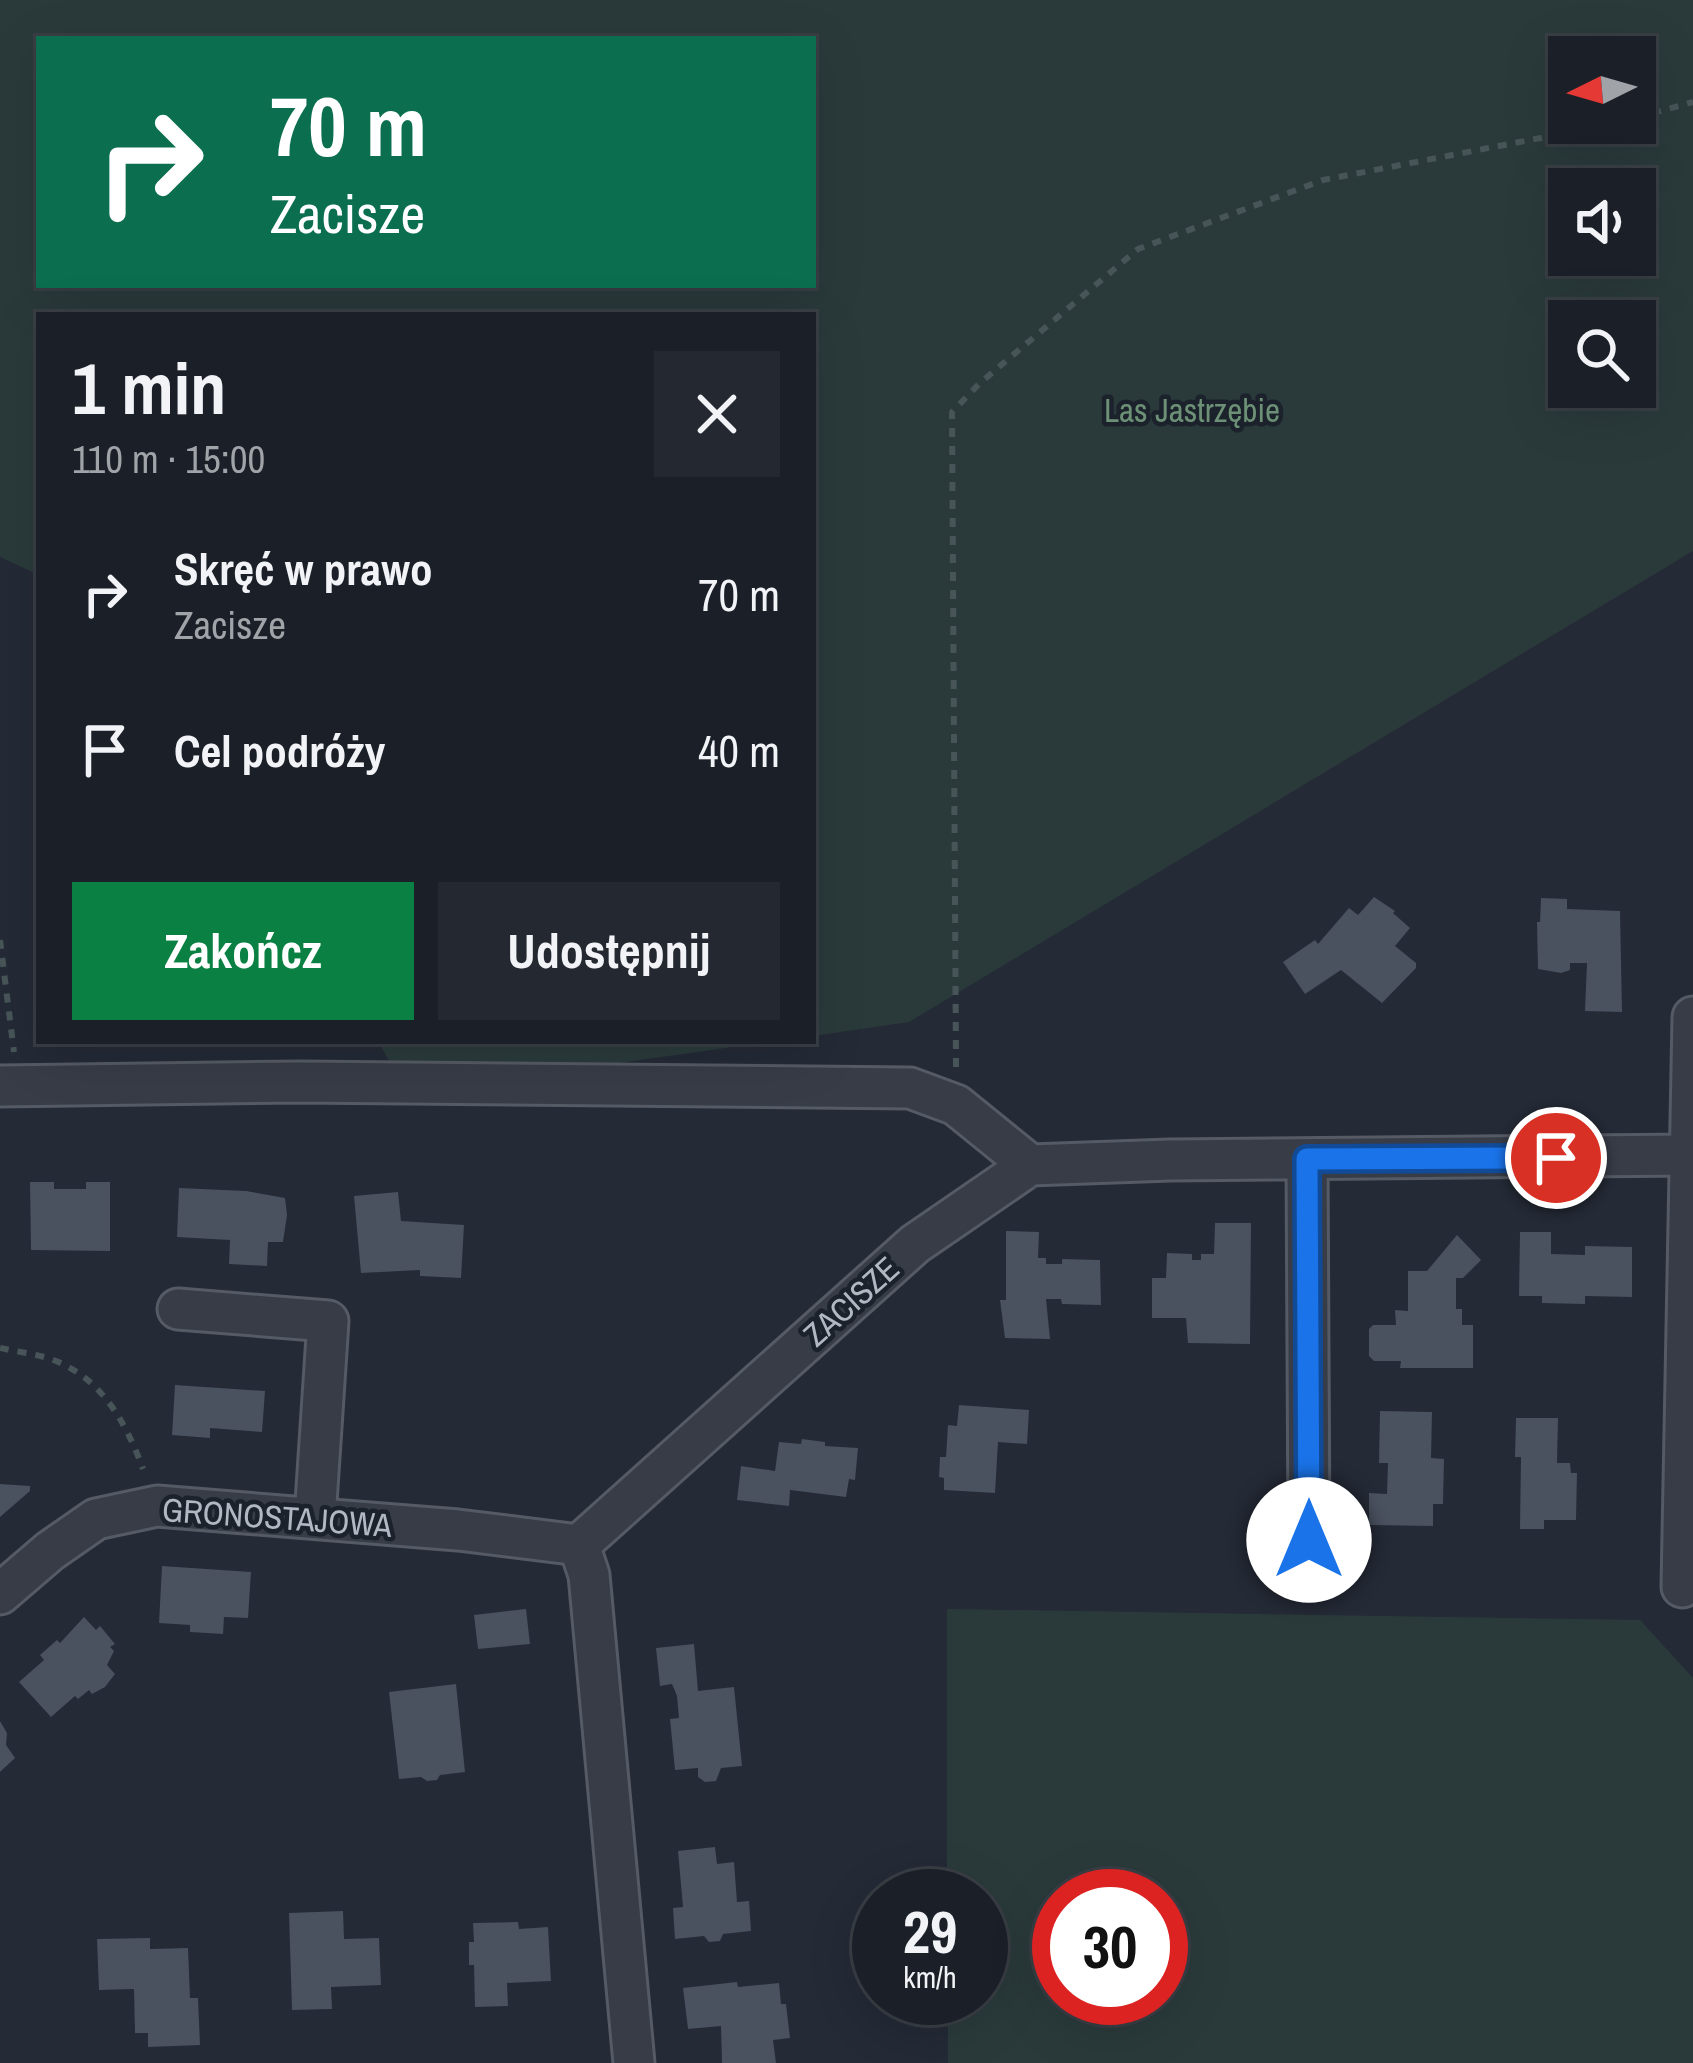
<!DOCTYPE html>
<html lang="pl">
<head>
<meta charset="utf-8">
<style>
	body { margin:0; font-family:"Archivo Narrow",sans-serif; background:#242830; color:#f1f3f6; height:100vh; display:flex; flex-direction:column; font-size:45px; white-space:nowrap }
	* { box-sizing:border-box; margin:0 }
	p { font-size:39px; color:#a0a3a8 }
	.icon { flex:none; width:66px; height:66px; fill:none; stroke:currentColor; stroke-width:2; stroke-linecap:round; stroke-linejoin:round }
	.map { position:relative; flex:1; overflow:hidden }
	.side { position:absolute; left:36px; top:312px; width:780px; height:732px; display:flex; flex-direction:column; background:#1b2028; border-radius:0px; box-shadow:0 12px 48px #0002,0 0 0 3px #393e45 }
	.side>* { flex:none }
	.guide { position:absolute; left:36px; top:36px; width:780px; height:252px; border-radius:0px; box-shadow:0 12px 48px #0002,0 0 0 3px #393e45; background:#0b6e4f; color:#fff; overflow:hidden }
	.needle { width:78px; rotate:265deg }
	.controls { position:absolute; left:1548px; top:36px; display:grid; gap:24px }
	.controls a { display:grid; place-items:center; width:108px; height:108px; border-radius:0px; background:#1b2028; box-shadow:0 12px 48px #0002,0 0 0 3px #393e45; font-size:60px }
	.speed { position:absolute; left:852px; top:1869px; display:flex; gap:24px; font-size:60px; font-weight:700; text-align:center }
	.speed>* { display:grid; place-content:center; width:156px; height:156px; border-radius:50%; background:#1b2028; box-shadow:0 12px 48px #0002,0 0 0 3px #393e45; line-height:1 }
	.speed small { font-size:30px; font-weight:400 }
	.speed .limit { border:18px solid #d22; background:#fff; color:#111 }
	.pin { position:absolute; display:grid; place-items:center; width:102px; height:102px; color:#fff; margin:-51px; border:6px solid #fff; border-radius:50%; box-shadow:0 3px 12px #0007 }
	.me { position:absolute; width:132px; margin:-66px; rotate:0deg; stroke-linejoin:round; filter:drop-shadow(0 0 9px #0008) }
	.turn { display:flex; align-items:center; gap:42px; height:252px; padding:0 36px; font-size:54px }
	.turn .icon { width:156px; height:156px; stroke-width:2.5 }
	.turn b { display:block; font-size:84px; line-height:102px }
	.round { display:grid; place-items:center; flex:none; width:126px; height:126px; border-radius:0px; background:#242830 }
	.head { display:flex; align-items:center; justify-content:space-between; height:204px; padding:0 36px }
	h1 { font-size:72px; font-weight:800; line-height:90px }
	.button { display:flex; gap:24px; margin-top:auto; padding:24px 36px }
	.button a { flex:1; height:138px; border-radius:0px; background:#0b8043; color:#fff; font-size:48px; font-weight:800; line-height:138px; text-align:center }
	.button a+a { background:#242830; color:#f1f3f6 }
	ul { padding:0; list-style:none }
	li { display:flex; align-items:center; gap:36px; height:156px; padding:0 36px }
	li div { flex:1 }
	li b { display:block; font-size:45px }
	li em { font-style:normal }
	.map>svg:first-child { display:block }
	.green { fill:#2a3a3b; fill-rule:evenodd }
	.building { fill:#4a515f }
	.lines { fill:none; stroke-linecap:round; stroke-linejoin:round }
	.minor-casing { stroke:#555a64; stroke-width:45 }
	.path { stroke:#475558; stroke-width:6; stroke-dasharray:9 9; stroke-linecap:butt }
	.minor { stroke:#373c47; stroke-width:39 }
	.route-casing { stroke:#114b97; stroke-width:30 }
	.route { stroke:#1a73e8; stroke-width:21 }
	.labels { text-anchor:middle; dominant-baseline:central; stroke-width:9; stroke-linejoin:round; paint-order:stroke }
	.park-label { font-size:33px; fill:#6c9177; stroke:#1c222b }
	.street-label { font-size:33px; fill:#b2b7c3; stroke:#1c222b }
</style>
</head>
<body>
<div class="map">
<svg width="1693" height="2063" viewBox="0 0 1693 2063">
	<rect width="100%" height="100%" fill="#242a36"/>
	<path class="green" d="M0,0H1693V551L909,1022L813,1036V315H39V575L0,557ZM39,39H813V285H39ZM1569,57H1635V123H1569ZM1569,189H1635V255H1569ZM1569,321H1635V387H1569Z
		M378,1041H775L407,1093Z
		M947,1609L1640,1620L1693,1678V2063H948V1998H981V1896H947ZM1059,1896H1161V1998H1059Z"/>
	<path class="building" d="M1374,897L1395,911L1393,913L1410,928L1395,946L1416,963V968L1382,1003L1341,970L1305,994L1283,962L1315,940L1318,944L1349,908L1358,915Z
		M1541,898L1567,899V909L1620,911L1622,1012L1585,1011L1587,963H1570V970L1561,973L1538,969L1537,922H1540Z
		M30,1182H54V1189H86V1182H110V1251L31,1250Z
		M179,1188L246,1191L285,1198L287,1215L283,1242H268L267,1266L229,1264L230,1240L177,1237Z
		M398,1192L401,1221L464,1225L461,1278L420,1276V1270L361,1273L354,1196Z
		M1215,1223H1251L1250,1344L1188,1343L1186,1318H1152V1278H1166L1167,1253L1192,1254V1260H1201V1254H1214Z
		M1006,1231L1039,1232L1038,1258H1046V1264H1062V1259L1100,1260L1101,1305L1062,1304L1061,1299H1046L1050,1339L1005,1338L1000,1300H1006Z
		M1520,1232H1551V1254L1585,1255V1246L1632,1247V1297L1585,1296V1304L1542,1303V1296H1519Z
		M1457,1235L1481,1260L1463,1278H1456V1309H1462V1325H1473V1368H1400L1401,1361H1374L1369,1356V1329L1373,1325H1396L1395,1310L1408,1311V1271H1427Z
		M175,1385L265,1391L262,1432L210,1428V1438L172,1435Z
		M959,1405L1029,1410L1027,1444L998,1442L995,1493L944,1490V1478L939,1477L940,1457H946L948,1425L957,1426Z
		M1380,1411L1432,1412L1431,1458L1444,1459L1443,1504H1433V1526L1369,1525V1493L1387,1494L1388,1463H1379Z
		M1516,1418H1558L1557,1463H1570L1571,1473H1577L1576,1520H1544V1529H1520L1521,1457H1515Z
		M802,1439L825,1442V1446L858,1448L855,1480L849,1479L846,1497L790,1490L789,1506L737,1500L741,1466L775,1471L779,1442L801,1444Z
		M0,1484L30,1486V1491L0,1517Z
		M162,1566L251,1572L248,1618L224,1617L223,1634L190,1632V1625L159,1623Z
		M526,1609L530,1644L478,1649L474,1615Z
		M84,1617L96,1630L100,1626L115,1644L110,1647L114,1651L107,1665L115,1674L105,1687L92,1694L89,1690L78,1699L75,1696L51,1717L19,1682L44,1660L40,1655L57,1640L60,1643Z
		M694,1644L698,1691L734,1687L742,1766L721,1768L716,1781L705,1782L698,1777V1768L675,1770L670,1719L679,1718L677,1696L672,1684L660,1686L656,1648Z
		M456,1684L465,1772L440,1775L437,1780L427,1781L421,1777L399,1779L389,1692Z
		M0,1721L7,1733L6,1745L15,1758L0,1772Z
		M715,1847L717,1864L734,1862L737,1902L749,1901L751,1931L723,1934L720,1941L709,1942L704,1936L675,1939L673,1908L683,1907L678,1851Z
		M343,1911L344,1939L379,1938L381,1985L331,1987L332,2009L292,2010L289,1913Z
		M518,1922L519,1929L548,1927L551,1981L507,1983L508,2006L475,2007L474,1965H469V1942H474L473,1923Z
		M150,1938V1949L188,1948L190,1998H198L200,2045L148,2047V2033H135L134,1989L99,1990L97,1939Z
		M737,1982L738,1987L779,1983L781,2004H786L790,2038L773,2040L776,2063H722L721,2026L688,2029L683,1988Z"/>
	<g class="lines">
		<g class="minor-casing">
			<path id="minor" d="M0,1086L300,1082L910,1088L956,1105L1030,1165
				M1307,1159L1309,1540
				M178,1309L328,1321L315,1518
				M1682,1587L1693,1017
				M0,1594L50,1551L96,1519L157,1506L458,1530L579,1545
				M634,2063L589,1575L579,1545L915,1244L1030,1165L1170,1160L1693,1155"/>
		</g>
		<path class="path" d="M1635,118L1693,102
			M0,940L14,1052
			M956,1067L952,412L980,383L1138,249L1323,180L1618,123
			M0,1348C18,1352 39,1354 56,1361C103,1380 127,1425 143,1469"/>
		<use href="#minor" class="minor"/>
	</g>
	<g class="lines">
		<g class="route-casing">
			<path id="route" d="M1309,1540L1307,1159L1556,1158"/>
		</g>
		<use href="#route" class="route"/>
	</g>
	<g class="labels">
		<g class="park-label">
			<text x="1192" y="410">Las Jastrzębie</text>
		</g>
		<g class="street-label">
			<text transform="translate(851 1301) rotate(-42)">ZACISZE</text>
			<text transform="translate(277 1517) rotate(4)">GRONOSTAJOWA</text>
		</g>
	</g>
</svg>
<div class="controls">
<a><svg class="needle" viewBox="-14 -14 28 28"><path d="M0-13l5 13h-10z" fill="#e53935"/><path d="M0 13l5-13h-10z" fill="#a0a3a8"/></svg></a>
<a><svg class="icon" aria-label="sound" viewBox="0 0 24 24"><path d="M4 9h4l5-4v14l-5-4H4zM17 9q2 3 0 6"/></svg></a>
<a><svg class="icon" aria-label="search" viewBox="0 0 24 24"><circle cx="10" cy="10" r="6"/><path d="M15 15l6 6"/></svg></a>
</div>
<div class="speed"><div>29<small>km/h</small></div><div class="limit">30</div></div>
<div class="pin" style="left:1556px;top:1158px;background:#d93025"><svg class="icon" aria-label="arrive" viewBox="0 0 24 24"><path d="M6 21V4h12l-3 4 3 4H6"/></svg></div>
<svg class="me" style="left:1309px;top:1540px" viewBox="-20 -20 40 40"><circle r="19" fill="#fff"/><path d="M0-13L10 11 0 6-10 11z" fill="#1a73e8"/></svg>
<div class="guide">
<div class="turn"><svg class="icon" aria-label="right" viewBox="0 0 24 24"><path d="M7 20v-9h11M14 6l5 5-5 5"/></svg><div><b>70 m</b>Zacisze</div></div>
</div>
<section class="side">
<div class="head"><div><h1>1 min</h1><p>110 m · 15:00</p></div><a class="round"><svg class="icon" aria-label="close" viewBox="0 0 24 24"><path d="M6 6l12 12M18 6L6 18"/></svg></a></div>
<ul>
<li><svg class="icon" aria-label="right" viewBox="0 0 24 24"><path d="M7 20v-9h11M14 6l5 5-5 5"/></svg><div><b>Skręć w prawo</b><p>Zacisze</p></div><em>70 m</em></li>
<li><svg class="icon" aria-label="arrive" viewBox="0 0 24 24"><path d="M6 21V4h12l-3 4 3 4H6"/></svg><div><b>Cel podróży</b></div><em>40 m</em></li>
</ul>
<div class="button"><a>Zakończ</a><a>Udostępnij</a></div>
</section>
</div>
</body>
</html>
